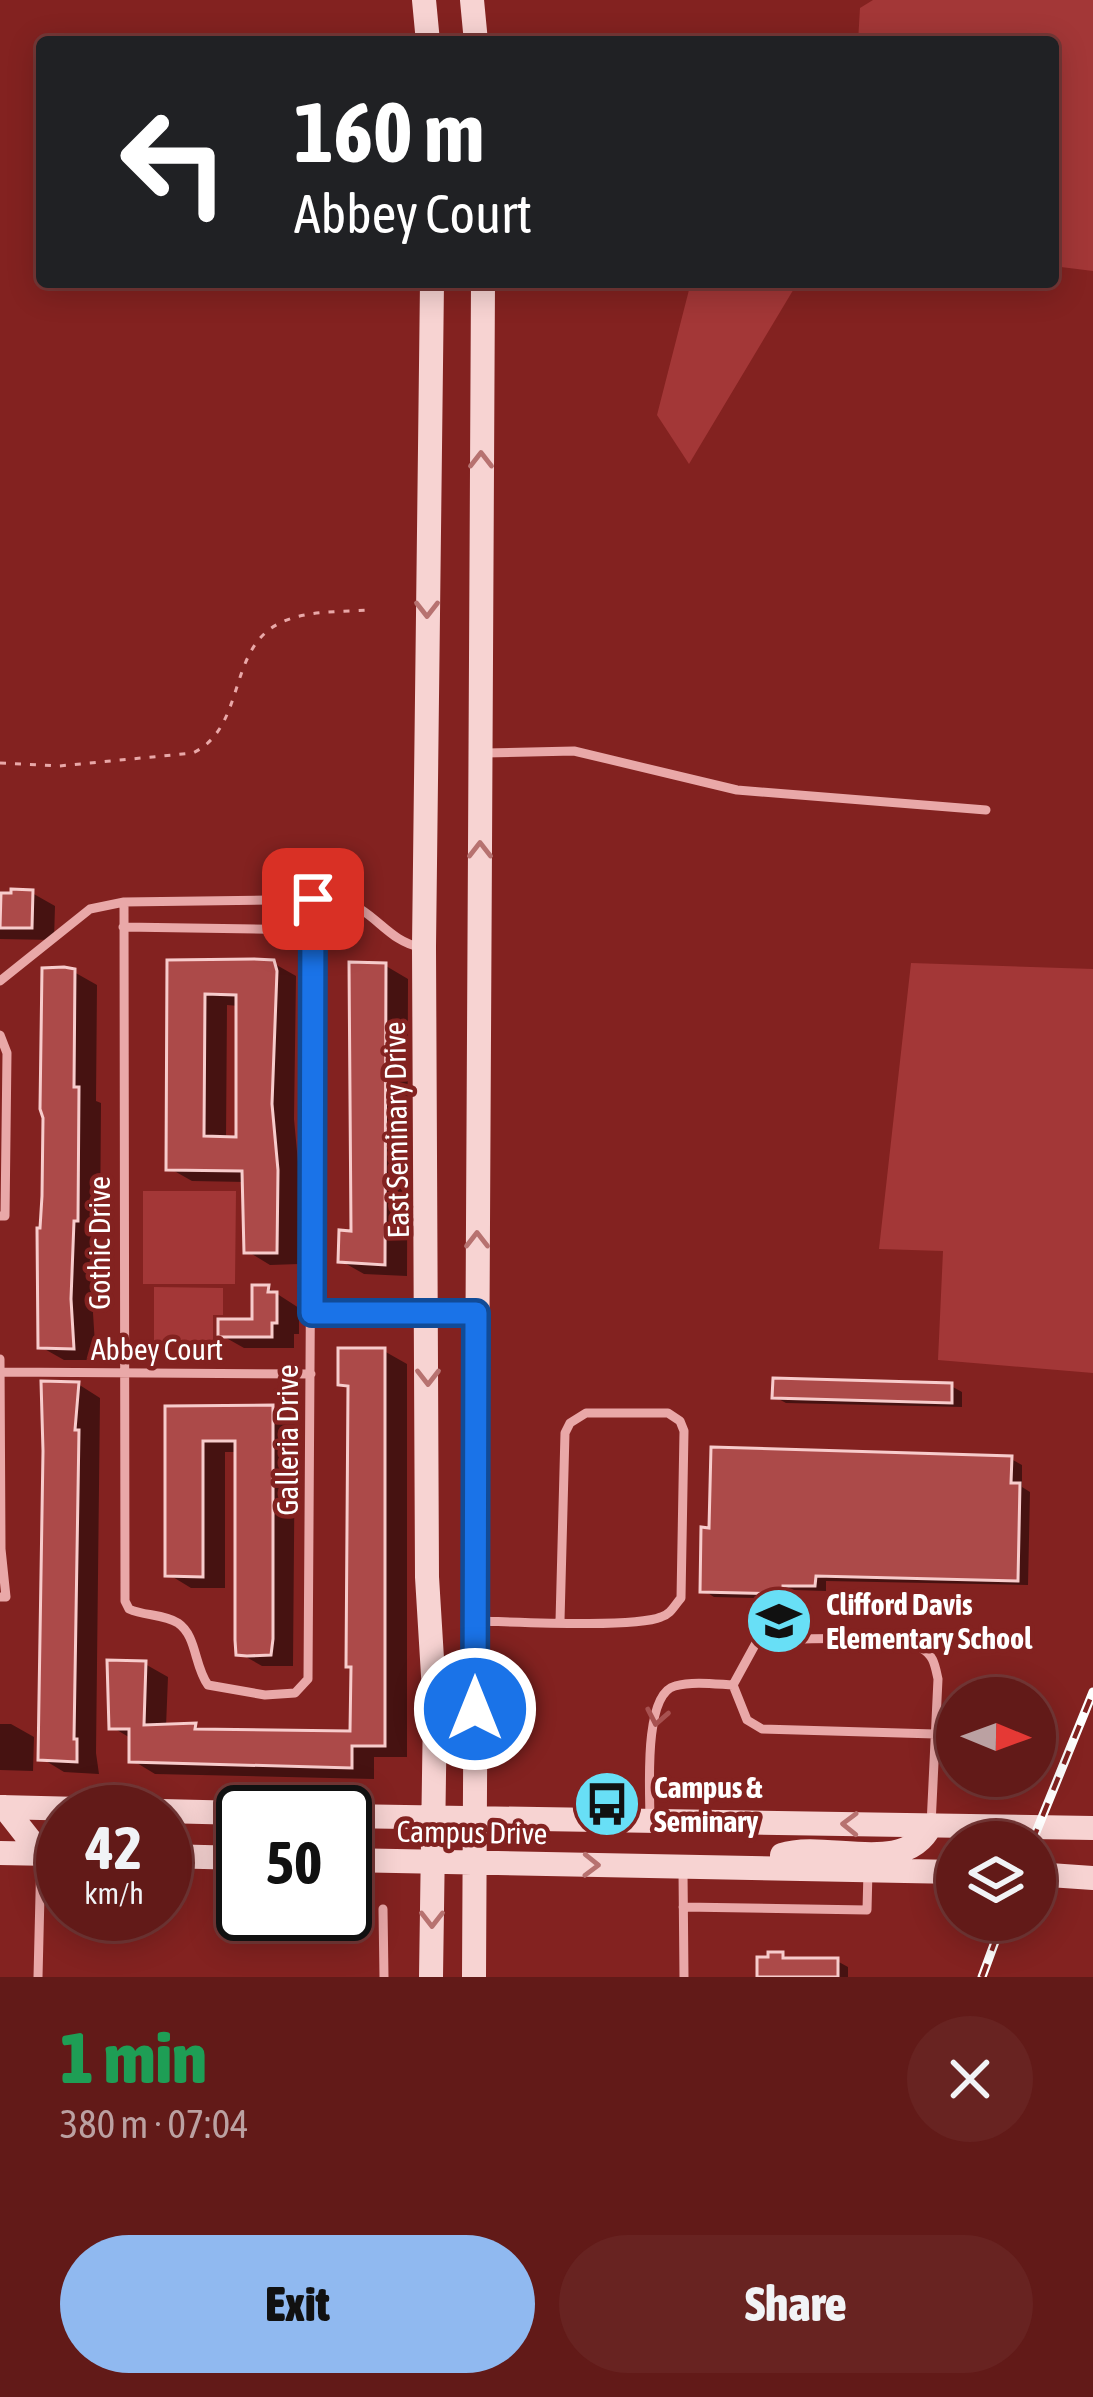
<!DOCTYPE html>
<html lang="en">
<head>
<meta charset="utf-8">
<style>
	body { margin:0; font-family:"Asap Condensed",sans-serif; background:#682321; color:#f1f3f6; height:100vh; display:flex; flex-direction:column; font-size:45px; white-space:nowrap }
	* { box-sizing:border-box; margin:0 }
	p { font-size:39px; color:#bba1a2 }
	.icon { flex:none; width:66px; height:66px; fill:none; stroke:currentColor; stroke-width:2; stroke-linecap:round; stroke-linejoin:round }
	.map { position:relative; height:1977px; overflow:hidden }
	.panel { display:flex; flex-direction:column; background:#621a18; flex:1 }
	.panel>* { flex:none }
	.guide { position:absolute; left:36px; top:36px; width:1023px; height:252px; border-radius:12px; box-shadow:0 6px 30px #0003,0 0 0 3px #763837; background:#202124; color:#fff; overflow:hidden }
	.needle { width:78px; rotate:91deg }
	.buttons { position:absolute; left:936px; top:1677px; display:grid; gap:24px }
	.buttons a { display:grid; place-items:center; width:120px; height:120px; border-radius:50%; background:#621a18; box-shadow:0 6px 30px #0003,0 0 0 3px #763837; font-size:60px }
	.speed { position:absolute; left:36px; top:1785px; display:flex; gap:24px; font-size:60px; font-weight:700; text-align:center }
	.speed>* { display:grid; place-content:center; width:156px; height:156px; border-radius:50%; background:#621a18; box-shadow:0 6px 30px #0003,0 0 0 3px #763837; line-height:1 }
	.speed small { font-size:30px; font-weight:400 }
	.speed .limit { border:6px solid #111; border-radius:18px; background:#fff; color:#111 }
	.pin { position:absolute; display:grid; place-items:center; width:102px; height:102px; color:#fff; margin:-51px; border-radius:24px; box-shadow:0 6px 18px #0006 }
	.me { position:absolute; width:132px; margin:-66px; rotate:0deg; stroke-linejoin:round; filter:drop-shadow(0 0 9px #0008) }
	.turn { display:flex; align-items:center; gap:42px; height:252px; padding:0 60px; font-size:54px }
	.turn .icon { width:156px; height:156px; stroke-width:2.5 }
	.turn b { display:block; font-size:84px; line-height:102px }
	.round { display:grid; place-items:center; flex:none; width:126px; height:126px; border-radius:63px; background:#682321 }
	.head { display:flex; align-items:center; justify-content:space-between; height:204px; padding:0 60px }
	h1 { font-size:72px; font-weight:800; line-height:90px; color:#1e9e55 }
	.primary-button { display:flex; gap:24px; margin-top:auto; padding:24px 60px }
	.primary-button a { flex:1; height:138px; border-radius:72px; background:#90b9f0; color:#111; font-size:48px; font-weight:800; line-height:138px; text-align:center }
	.primary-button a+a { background:#682321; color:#f1f3f6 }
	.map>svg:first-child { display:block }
	.green { fill:#a33737 }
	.shadow { fill:#0007; fill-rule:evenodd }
	.building { fill:#ac4a49; stroke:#f7cccc; stroke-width:3; fill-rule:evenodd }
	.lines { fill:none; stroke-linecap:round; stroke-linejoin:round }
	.path { stroke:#e9a8a8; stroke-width:3; stroke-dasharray:6 9; stroke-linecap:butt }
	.service { stroke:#e9a8a8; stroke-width:9 }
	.secondary { stroke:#f7d3d2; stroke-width:24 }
	.rail-casing { stroke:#fff; stroke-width:9 }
	.rail { stroke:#832220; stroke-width:4.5; stroke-dasharray:14; stroke-linecap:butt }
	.oneway { stroke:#b77270 }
	.oneway2 { stroke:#a75150 }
	.route-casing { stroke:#114b97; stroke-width:30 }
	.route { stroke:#1a73e8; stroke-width:21 }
	.labels { text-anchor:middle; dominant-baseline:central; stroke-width:9; stroke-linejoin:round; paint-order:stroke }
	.street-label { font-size:30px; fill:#fff; stroke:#832220 }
	.poi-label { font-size:30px; font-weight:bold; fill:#fff; stroke:#832220; text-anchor:start }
</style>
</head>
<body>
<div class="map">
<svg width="1093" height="1977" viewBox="0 0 1093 1977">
	<rect width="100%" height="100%" fill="#832220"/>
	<path class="green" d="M873,0H1093V271L1053,266V42H858L860,8Z
		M691,282H798L689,464L657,415Z
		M911,963L1093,969V1373L938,1360L943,1251L879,1249Z
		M143,1191H236L235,1284H143Z
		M154,1287L223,1288V1315H213V1340L154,1342Z"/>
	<path class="shadow" d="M32,893L55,906L54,940L0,939V894Z
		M170,963H273L296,976L294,1119L300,1184L299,1264L270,1265L247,1251L246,1182L192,1181L169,1168ZM227,1005L239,1006V1140H226Z
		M386,966L408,979L407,1276L364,1274L341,1261L354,1234Z
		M74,972L97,985L96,1101L101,1103L100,1233H96L93,1313L96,1360H64L41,1347Z
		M268,1288L299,1308V1334H294V1348H244L221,1335L255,1322Z
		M384,1351L407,1364V1757H374V1779L155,1774L132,1760V1739L112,1727L145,1664L168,1677L166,1727L195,1726L205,1732L353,1734L351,1389L341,1384Z
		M78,1384L100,1398L96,1753L99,1774L64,1772L41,1758Z
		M951,1386L962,1392V1407L786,1403L775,1397Z
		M272,1408L295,1422L293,1666H262L239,1653L238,1452H225V1588H191L168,1574V1409Z
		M1011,1459L1022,1465V1487L1030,1492L1028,1585L826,1581V1591L793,1590V1599L714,1597L703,1590Z
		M0,1724H11L34,1737L33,1771L0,1770Z
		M782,1955L793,1961H837L848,1967V1977H759Z"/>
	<path class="building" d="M11,889L33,890L32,928H0L1,893H11Z
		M254,959L274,960L277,971L272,1104L278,1170L277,1253H244L242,1171L166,1170L167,960ZM205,994L236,995V1137L204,1136Z
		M349,962L386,963L385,1265L338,1262L339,1230L351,1231Z
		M64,967L75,969L74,1087H79L78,1221H74L71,1299L74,1349L38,1348L37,1228H40L42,1196L43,1118L40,1109L42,968Z
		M252,1285H269L268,1292H277V1323H272V1337H218V1319H252Z
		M338,1348H385V1746H352V1768L129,1762V1729H109L107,1660L146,1661L144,1725L196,1723L195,1729L350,1731L351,1667H346L348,1386L338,1385Z
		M773,1378L952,1383V1403L772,1398Z
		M41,1381L79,1382L75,1430H79L74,1739H77V1762L38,1760L43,1451Z
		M273,1405V1639L271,1655L247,1656L236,1655L235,1640V1441H203V1577L165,1576V1406Z
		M711,1447L1012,1456L1011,1483H1020L1018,1581L816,1576L815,1586H783V1594L700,1592L701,1527L709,1528Z
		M768,1952H783V1958H838V1977H757V1957H768Z"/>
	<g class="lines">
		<path class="path" d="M0,763L59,766L193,753C246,727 227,651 278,624C304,610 341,612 370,610"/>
		<path class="service" d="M485,753L574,751L737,790L986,810
			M124,902L125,1601L129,1609C144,1616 164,1614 178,1623C197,1636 194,1666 208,1685L265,1695L295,1693L308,1679L313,899
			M123,927L313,930
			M0,981L90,909L124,902L336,899C374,907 386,941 420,947
			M0,1035L7,1053L5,1216H0
			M312,1313H420
			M0,1359L1,1549L6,1597H0
			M3,1372L311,1374
			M480,1621C516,1622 635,1628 661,1617C671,1614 674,1606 681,1598L684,1431L680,1421L668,1413H586L570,1423L565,1433L560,1621
			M733,1685L747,1720L762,1729L935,1734
			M650,1821C650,1792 643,1694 675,1686C693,1681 715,1684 733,1685L756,1643L771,1639C803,1640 897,1634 921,1648C934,1655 935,1666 938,1679L931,1825
			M221,1857L222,1912
			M683,1872L684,1977
			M683,1907L867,1910L868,1871
			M383,1909L384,1977
			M38,1977L41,1854"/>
		<path class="secondary" d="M424,0L428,42
			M472,0L476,42
			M428,1313H476
			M0,1807L243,1813
			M4,1807L41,1854L63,1836
			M345,1816L1093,1828
			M0,1853L52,1854
			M782,1855C827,1840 905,1878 931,1825
			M165,1856L243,1858
			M345,1860L957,1872
			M1035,1874L1093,1878
			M431,1977L435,1708L427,1577L424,947L432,282
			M474,1977L483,282"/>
		<g class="rail-casing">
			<path id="rail" d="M1032,1842L1093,1692
				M982,1977L1003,1920"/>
		</g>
		<use href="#rail" class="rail"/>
	</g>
	<defs><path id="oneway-chevron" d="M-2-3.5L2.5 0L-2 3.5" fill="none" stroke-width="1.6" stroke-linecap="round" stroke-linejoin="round" transform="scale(3)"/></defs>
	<g class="oneway">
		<use href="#oneway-chevron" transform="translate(481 460) rotate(-90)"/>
		<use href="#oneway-chevron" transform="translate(427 609) rotate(90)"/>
		<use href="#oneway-chevron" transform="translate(480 850) rotate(-90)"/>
		<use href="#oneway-chevron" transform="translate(477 1240) rotate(-90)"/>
		<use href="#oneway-chevron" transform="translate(428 1377) rotate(90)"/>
		<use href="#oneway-chevron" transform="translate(850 1824) rotate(-179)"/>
		<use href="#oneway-chevron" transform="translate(591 1865) rotate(1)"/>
		<use href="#oneway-chevron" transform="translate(432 1919) rotate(90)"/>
	</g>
	<use class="oneway2" href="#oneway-chevron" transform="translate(657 1717) rotate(101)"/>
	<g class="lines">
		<g class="route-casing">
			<path id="route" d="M313,899L312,1313H476L475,1709"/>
		</g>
		<use href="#route" class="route"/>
	</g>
	<defs>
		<g id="school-disc" transform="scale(3.45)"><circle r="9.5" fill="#68dff6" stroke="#832220"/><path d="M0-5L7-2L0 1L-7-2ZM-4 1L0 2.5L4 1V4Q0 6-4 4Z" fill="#111"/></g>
		<g id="bus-disc" transform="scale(3.45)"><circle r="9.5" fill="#68dff6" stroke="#832220"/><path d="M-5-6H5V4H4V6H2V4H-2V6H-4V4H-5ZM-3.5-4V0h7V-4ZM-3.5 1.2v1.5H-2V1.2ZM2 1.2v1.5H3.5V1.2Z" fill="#111"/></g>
	</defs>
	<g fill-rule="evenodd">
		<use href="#school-disc" x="779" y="1621"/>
		<use href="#bus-disc" x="607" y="1804"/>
	</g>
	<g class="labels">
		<g class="street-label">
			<text transform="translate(396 1130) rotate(-91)">East Seminary Drive</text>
			<text transform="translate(99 1243) rotate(-90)">Gothic Drive</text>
			<text x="157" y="1349">Abbey Court</text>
			<text transform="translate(287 1440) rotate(-90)">Galleria Drive</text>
			<text transform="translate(472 1832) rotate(1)">Campus Drive</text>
		</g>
		<g class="poi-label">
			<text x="826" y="1604">Clifford Davis<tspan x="826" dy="34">Elementary School</tspan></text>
			<text x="654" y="1787">Campus &amp;<tspan x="654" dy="34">Seminary</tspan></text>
		</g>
	</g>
</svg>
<div class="buttons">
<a><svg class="needle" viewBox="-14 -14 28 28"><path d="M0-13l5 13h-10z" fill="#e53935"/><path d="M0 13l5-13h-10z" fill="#bba1a2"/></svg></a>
<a><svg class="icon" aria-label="layers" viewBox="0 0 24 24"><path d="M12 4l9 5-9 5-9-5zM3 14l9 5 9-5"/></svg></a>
</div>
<div class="speed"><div>42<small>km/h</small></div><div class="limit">50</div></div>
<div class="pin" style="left:313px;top:899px;background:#d93025"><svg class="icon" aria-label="arrive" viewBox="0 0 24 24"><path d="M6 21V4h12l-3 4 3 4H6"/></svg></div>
<svg class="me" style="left:475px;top:1709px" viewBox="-20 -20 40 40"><circle r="17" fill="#1a73e8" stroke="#fff" stroke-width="3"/><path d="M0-11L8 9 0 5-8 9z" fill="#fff"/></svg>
<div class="guide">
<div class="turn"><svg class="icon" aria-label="left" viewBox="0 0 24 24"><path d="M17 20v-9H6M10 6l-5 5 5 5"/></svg><div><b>160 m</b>Abbey Court</div></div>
</div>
</div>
<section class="panel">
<div class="head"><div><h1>1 min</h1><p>380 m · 07:04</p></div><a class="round"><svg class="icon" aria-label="close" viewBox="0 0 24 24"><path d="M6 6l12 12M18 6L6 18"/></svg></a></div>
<div class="primary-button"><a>Exit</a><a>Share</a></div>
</section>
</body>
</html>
